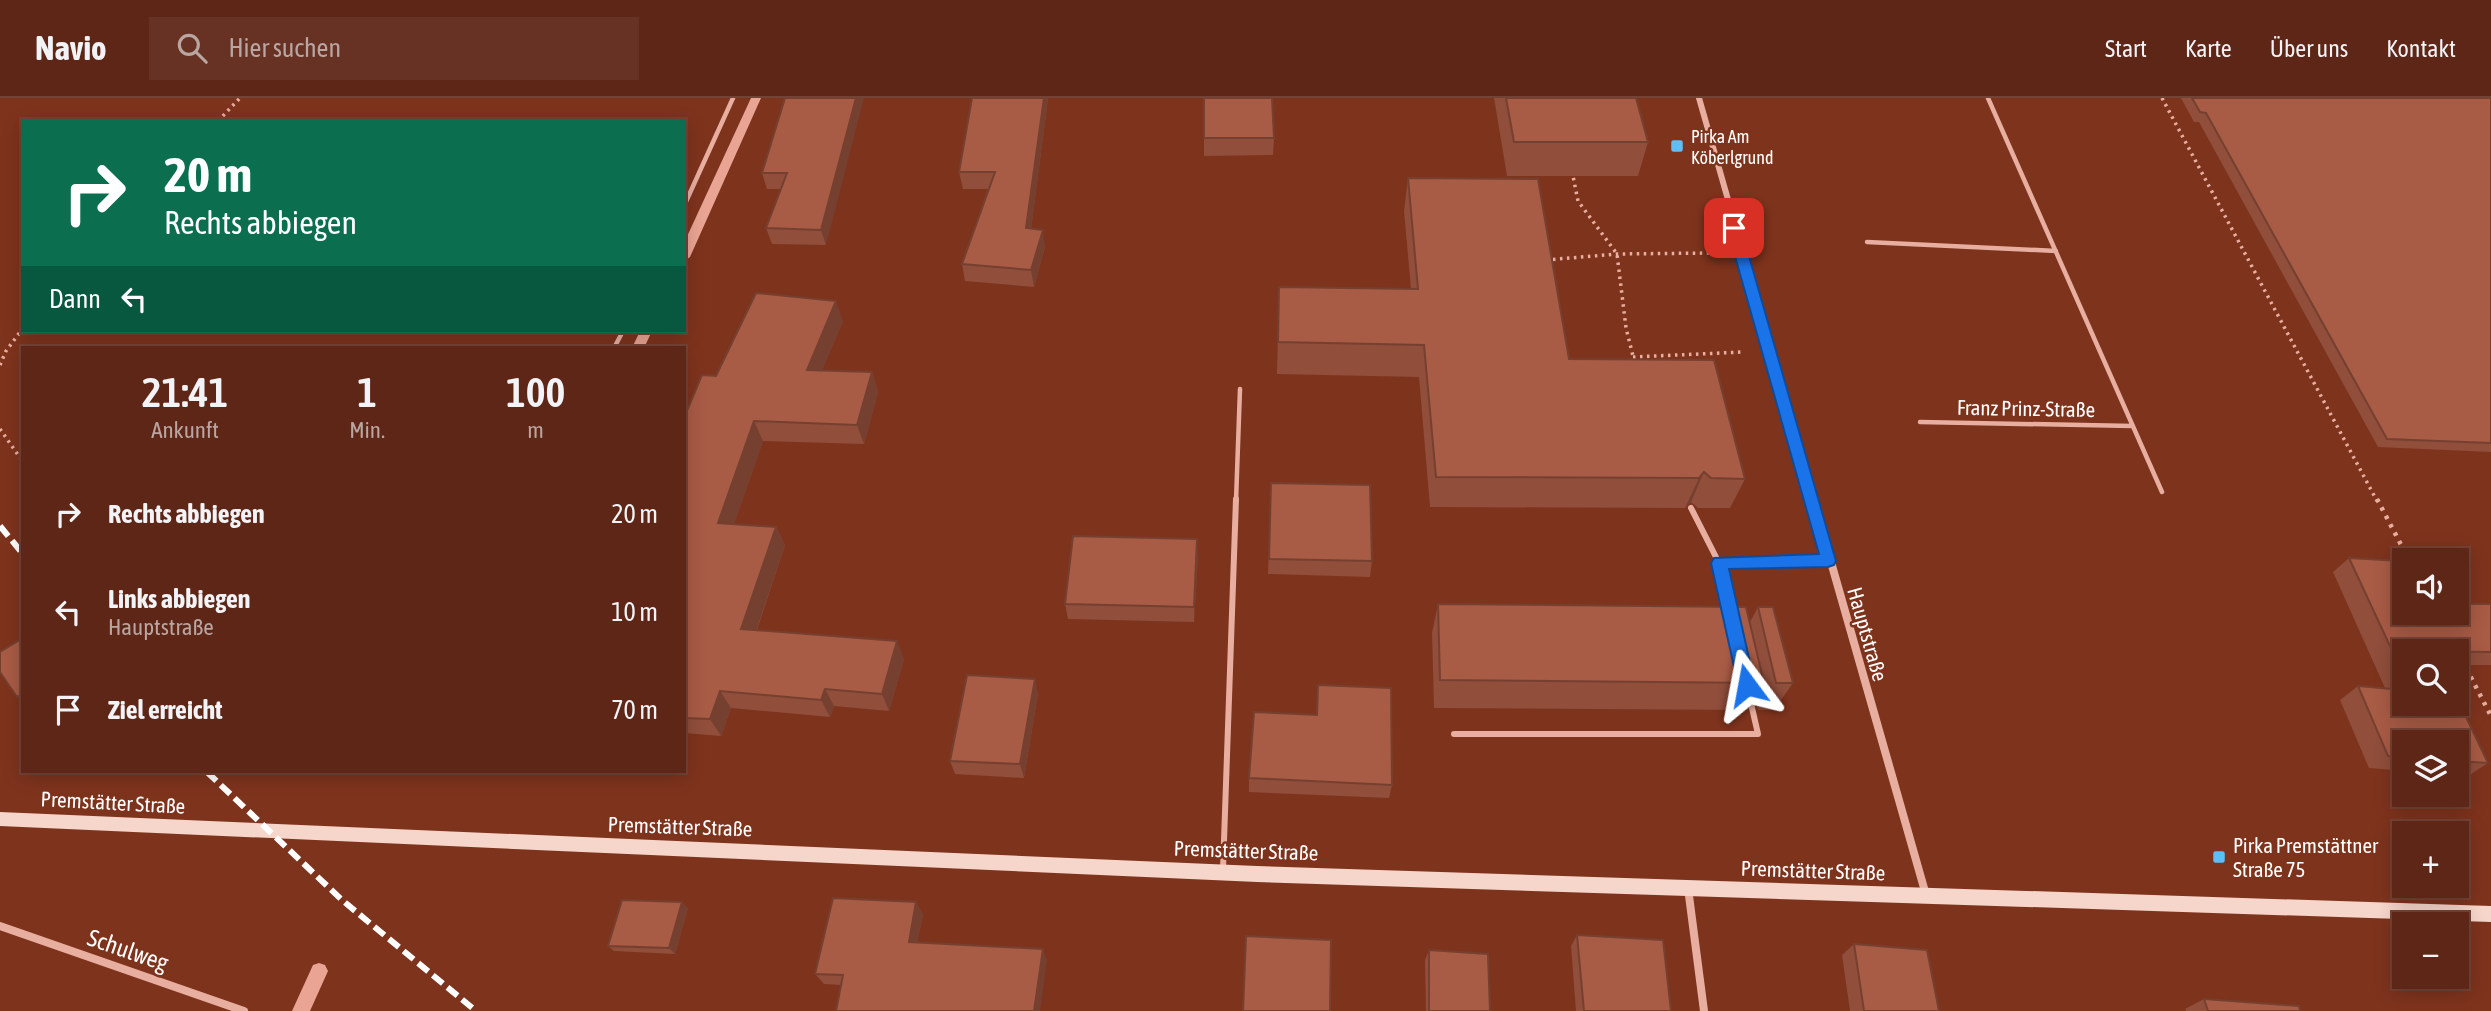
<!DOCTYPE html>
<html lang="de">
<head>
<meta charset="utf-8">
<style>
	body { margin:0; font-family:"Asap Condensed",sans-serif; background:#673223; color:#f1f3f6; height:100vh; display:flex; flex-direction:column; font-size:26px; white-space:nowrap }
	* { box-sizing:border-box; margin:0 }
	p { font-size:23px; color:#b9a5a1 }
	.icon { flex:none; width:38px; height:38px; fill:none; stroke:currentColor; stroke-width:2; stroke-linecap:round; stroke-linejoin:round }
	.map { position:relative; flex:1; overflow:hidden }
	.sheet { position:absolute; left:21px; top:248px; width:665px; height:427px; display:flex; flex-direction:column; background:#5e2616; border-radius:0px; box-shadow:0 4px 18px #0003,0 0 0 2px #734335 }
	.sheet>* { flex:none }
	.banner { position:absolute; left:21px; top:21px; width:665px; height:214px; border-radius:0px; box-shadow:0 4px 18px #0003,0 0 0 2px #734335; background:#0b6e4f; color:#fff; overflow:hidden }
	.controls { position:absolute; left:2392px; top:450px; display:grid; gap:14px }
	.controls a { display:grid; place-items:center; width:77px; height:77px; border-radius:0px; background:#5e2616; box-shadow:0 4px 18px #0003,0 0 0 2px #734335; font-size:35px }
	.pin { position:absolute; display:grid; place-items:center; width:60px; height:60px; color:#fff; margin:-30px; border-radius:14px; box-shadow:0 4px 10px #0006 }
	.me { position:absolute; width:77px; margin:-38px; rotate:347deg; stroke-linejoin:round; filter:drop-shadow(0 0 5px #0008) }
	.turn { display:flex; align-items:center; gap:24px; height:147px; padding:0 28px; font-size:32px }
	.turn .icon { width:91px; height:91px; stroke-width:2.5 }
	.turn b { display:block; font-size:49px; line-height:60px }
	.then { display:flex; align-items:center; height:66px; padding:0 28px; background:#0003; gap:14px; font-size:26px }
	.eta { display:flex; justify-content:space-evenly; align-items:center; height:119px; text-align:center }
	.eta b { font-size:42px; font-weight:600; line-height:49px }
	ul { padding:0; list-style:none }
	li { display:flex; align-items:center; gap:21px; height:98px; padding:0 28px }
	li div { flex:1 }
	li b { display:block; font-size:26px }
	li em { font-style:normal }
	header { display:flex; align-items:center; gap:42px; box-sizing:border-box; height:98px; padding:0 35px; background:#5e2616; border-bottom:2px solid #734335 }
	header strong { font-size:33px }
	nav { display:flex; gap:38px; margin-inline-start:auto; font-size:24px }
	.search { width:490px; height:63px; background:#673223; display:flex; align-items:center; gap:18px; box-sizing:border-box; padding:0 24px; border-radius:0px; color:#b9a5a1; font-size:26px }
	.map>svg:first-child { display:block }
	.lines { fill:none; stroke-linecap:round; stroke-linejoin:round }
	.stream { fill:#eaa493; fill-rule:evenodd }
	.path-far1 { stroke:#e8afa0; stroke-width:3.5; stroke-dasharray:2.5 4.5; stroke-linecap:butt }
	.path { stroke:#e8afa0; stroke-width:4.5; stroke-dasharray:3.5 6; stroke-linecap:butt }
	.lane-far1 { stroke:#e8afa0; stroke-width:4.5 }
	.lane { stroke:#e8afa0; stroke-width:6 }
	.street-far1 { stroke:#e8afa0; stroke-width:6 }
	.street { stroke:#e8afa0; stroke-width:8 }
	.secondary { fill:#f6d5ca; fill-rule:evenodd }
	.rail { stroke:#fff; stroke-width:6; stroke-dasharray:13 6; stroke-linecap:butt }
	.wall { fill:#904e3b }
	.shaded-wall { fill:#764030 }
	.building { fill:#a85b45; stroke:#764030; stroke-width:2 }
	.route { fill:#1a73e8; stroke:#114b97; stroke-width:2 }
	.poi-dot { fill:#5ebef8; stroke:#7e331d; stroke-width:2.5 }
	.labels { text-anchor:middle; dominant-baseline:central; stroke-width:5; stroke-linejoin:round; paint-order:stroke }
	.far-poi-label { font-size:18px; fill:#fff; stroke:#7e331d; text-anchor:start }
	.street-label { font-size:21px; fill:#fff; stroke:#7e331d }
	.poi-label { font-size:21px; fill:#fff; stroke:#7e331d; text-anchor:start }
	.near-street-label { font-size:24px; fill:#fff; stroke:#7e331d }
</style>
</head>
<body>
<header>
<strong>Navio</strong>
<div class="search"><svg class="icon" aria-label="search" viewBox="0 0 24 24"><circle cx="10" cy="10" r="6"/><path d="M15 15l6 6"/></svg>Hier suchen</div>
<nav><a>Start</a><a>Karte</a><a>Über uns</a><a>Kontakt</a></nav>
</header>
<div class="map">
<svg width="2491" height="913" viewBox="0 0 2491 913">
	<rect width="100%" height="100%" fill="#7e331d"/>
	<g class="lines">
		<path class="stream" d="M751,0H761L690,159L684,163V145Z
			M640,233H652L644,250H632Z
			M319,865L325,867L328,873L310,913H292L313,867Z"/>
		<path class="path-far1" d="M2162,0L2377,403
			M218,23L240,0
			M1572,73L1578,103L1617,156L1626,230L1635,266
			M1546,162L1617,156L1712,155
			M1633,259L1743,254
			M0,267L6,253L23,230
			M0,331L23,364"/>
		<path class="path" d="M2377,401L2409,462
			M2462,562L2491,618"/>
		<path class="lane-far1" d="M1988,0L2162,394
			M684,108L733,0
			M1867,144L2056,153
			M614,250L623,233
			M1920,324L2133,328
			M1236,403L1240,291"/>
		<path class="lane" d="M1691,410L1719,465L1730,513
			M1719,465L1828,463
			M1454,636H1758L1750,601
			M1223,771L1236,401"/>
		<path class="street-far1" d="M1699,0L1814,403"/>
		<path class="street" d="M1813,401L1926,797
			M1688,790L1704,913
			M0,828L244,913"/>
		<path class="secondary" d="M0,714L1257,768L2491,808V824L1257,784L0,728Z"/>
		<path class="rail" d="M0,428L23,456
			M207,674L342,802L476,913"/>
	</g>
	<path class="wall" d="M785,0L826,147L772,146L766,130L781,91H767L762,75Z
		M972,0H1048L1031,131L1045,149L1034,189L965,183L962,166L988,91H963L959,74Z
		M1494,0H1636L1648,44L1638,78H1507Z
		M2181,0H2491V354L2378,349L2199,24H2194Z
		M1204,40H1274L1273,57L1204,58Z
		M1408,80L1569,261L1745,381L1730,410H1698L1691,404L1685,410L1430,409L1419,279L1277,276L1279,189L1411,191L1404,113Z
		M843,223L822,272L872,274L878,294L864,346L763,343L734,426L776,429L785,447L757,532L904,561L889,613L834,608L830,619L731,610L721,638L684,635V315Z
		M1271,385L1372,463L1370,479L1268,476Z
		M1198,457L1194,524L1068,521L1065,506Z
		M2349,460L2404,514L2491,506V567H2457V553H2404V606L2488,665L2468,678L2457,677V644H2404V673L2369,670L2340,602L2358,588L2385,590L2333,474Z
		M1438,506L1750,524L1758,509L1793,585L1774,612H1758L1755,598L1747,612L1434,610L1432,535Z
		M1318,587L1392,687L1389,700L1249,694V680L1316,617Z
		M1038,595L1024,680L955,676L950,663Z
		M688,810L675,856L614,853L608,848Z
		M923,816L917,845L1047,862L841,887L824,886L815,876Z
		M1577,837L1671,913H1576L1571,848Z
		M1854,846L1939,913H1850L1842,857Z
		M1429,852L1490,913H1426L1425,862Z
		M2204,901L2300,913H2186L2185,911Z"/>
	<path class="shaded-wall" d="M856,0H864L826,147L821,132Z
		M1044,0H1048L1029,148L1026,130Z
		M1043,132L1045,149L1034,189L1031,172Z
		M836,203L843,223L814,292L807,272Z
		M872,274L878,294L864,346L857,327Z
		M754,323L763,343L728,444L718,425Z
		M1704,374L1691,404L1685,410L1699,380Z
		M776,429L785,447L751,548L741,531Z
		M1197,441L1198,457L1194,524V509Z
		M897,543L904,561L889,613L882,596Z
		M1035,581L1038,595L1024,680L1020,666Z
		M825,591L834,608L830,619L821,602Z
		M720,593L731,610L721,638L710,621Z
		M23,596V603L17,599Z
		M682,804L688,810L675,856L669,850Z
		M916,804L923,816L915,855L909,844Z
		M1043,851L1047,862L1040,913H1034Z"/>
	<path class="building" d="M785,0H856L821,132L766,130L787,75H762Z
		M972,0H1044L1026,130L1043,132L1031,172L962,166L995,74H959Z
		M1204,0H1272L1274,40H1204Z
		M1506,0H1636L1648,44H1514Z
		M2192,0H2491V345L2387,341L2206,15L2200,14Z
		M1408,80L1538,81L1569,261L1714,262L1745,381L1711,380L1704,374L1699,380L1436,379L1424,247L1278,244L1279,189L1418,191Z
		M756,195L836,203L807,272L872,274L857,327L754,323L718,425L776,429L741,531L897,543L882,596L825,591L821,602L720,593L710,621L684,620V315H686L702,277L716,278Z
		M1271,385L1370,387L1372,463L1269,461Z
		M1073,438L1197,441L1194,509L1065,506Z
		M2349,460L2401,463L2404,470V514H2457V506H2491V554L2404,553V578Z
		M1438,506L1746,509L1764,585L1440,582Z
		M1758,509H1773L1793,585H1776Z
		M23,540V596L17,599L0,574V554Z
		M967,577L1035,581L1020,666L950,663Z
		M1318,587L1391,590L1392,687L1249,680L1254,614L1317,617Z
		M2358,588L2404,592V606H2457V600L2488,665L2457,663V644H2404V659L2388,658Z
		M833,800L916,804L909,844L1043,851L1034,913H836L843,877L815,876Z
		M622,802L682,804L669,850L608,848Z
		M1577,837L1663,842L1671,913H1584Z
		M1246,838L1331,842L1330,913H1243Z
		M1854,846L1927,852L1939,913H1864Z
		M1429,852L1488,856L1490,913H1429Z
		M2204,901L2299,908L2300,913H2208Z"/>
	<path class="route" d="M1734,125L1741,130L1836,463L1834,467L1828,469L1729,471L1755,587L1753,592L1747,595L1741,592L1738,587L1711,465L1714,460L1819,456L1727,130Z"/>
	<g class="poi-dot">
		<rect x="1670" y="41" width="14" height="14" rx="3.5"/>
		<rect x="2212" y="752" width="14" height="14" rx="3.5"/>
	</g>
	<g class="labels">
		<g class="far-poi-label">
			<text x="1691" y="38">Pirka Am<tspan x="1691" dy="21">Köberlgrund</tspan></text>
		</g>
		<g class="street-label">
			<text transform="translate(2026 310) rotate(1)">Franz Prinz-Straße</text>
			<text transform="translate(1868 536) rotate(74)">Hauptstraße</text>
			<text transform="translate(113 704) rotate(3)">Premstätter Straße</text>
			<text transform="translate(680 728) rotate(2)">Premstätter Straße</text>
			<text transform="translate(1246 752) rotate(2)">Premstätter Straße</text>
			<text transform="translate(1813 772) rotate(2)">Premstätter Straße</text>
		</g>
		<g class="poi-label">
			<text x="2233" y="747">Pirka Premstättner<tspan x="2233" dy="24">Straße 75</tspan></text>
		</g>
		<g class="near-street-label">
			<text transform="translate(128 852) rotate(19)">Schulweg</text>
		</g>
	</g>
</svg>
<div class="controls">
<a><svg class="icon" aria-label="sound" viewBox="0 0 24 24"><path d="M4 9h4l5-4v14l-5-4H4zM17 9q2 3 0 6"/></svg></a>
<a><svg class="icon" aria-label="search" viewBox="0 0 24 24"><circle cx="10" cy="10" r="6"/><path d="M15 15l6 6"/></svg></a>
<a><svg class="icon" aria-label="layers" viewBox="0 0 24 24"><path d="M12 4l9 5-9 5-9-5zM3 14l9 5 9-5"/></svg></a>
<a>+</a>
<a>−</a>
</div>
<div class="pin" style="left:1734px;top:130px;background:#d93025"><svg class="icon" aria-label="arrive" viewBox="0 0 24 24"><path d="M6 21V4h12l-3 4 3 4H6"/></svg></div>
<svg class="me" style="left:1747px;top:587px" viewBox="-20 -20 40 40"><path d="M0-17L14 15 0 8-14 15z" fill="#1a73e8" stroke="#fff" stroke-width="4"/></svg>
<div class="banner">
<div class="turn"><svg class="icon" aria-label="right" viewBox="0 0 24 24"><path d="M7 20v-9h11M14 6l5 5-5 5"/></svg><div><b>20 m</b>Rechts abbiegen</div></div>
<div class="then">Dann<svg class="icon" aria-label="left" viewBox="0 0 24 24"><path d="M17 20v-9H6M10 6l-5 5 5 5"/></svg></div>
</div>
<section class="sheet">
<div class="eta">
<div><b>21:41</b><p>Ankunft</p></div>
<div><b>1</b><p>Min.</p></div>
<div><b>100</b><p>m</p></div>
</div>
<ul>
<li><svg class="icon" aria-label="right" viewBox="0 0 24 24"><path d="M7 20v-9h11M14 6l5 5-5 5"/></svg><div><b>Rechts abbiegen</b></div><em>20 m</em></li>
<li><svg class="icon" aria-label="left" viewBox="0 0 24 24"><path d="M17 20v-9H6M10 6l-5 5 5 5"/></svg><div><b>Links abbiegen</b><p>Hauptstraße</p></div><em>10 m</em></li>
<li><svg class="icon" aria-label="arrive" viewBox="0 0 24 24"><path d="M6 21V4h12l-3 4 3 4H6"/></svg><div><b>Ziel erreicht</b></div><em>70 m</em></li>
</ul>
</section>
</div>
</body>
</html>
